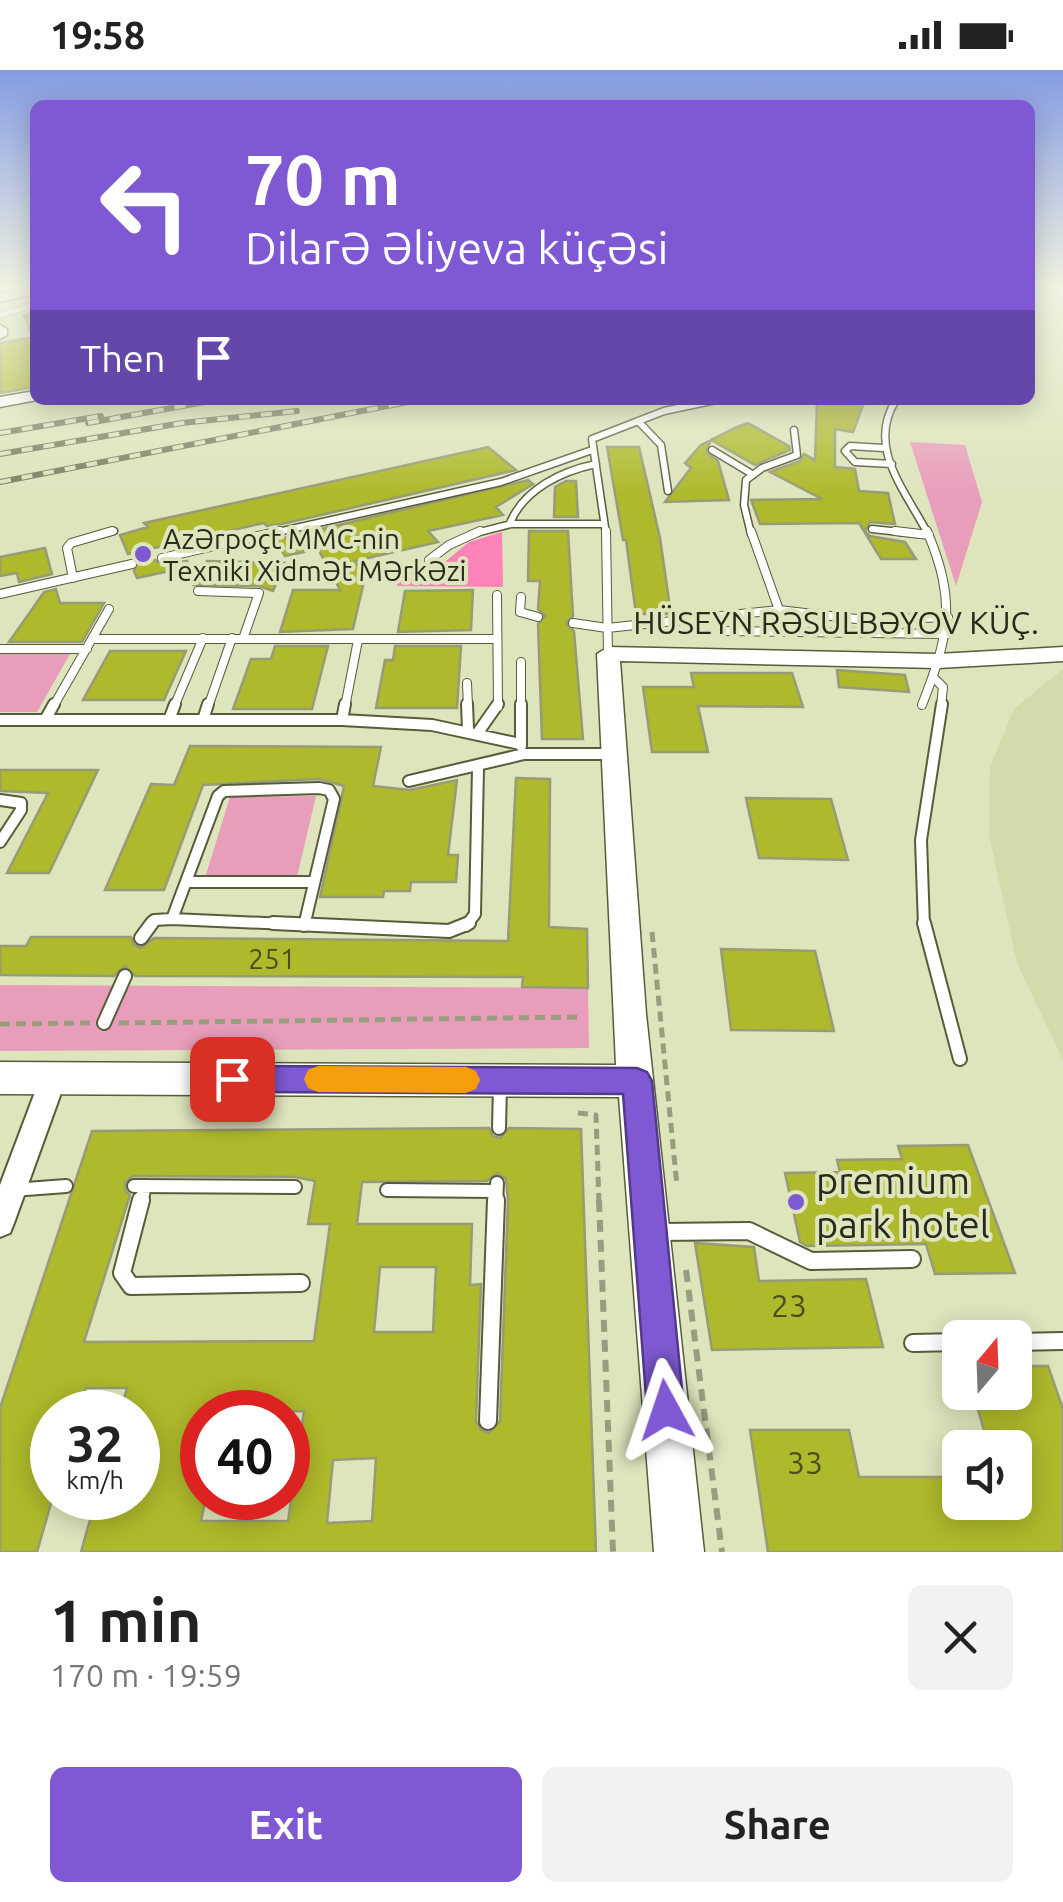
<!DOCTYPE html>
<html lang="en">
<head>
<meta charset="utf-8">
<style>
	body { margin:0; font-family:Ubuntu,sans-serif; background:#f2f2f2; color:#222; height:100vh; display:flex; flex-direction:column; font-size:38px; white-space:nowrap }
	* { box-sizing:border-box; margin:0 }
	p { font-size:32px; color:#767676 }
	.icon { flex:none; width:55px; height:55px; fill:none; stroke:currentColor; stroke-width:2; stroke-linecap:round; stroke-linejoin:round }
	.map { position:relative; height:1482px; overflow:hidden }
	.panel { display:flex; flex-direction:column; background:#fff; flex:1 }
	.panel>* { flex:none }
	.top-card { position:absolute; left:30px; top:30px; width:1005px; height:305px; border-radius:15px; box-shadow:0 5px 25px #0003; background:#7e59d3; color:#fff; overflow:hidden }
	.needle { width:65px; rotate:19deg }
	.fabs { position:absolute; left:942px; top:1250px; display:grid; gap:20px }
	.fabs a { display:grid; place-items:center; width:90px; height:90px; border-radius:15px; background:#fff; box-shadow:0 5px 25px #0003; font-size:50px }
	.speed { position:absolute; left:30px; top:1320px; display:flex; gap:20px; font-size:50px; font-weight:700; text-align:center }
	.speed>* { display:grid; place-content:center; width:130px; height:130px; border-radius:50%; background:#fff; box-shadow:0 5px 25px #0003; line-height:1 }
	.speed small { font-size:25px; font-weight:400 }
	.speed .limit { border:15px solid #d22; background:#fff; color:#111 }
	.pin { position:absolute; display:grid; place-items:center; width:85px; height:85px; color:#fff; margin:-42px; border-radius:20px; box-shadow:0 5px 15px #0006 }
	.me { position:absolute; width:110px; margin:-55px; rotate:355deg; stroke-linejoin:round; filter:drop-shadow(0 0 8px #0008) }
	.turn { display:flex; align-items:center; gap:35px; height:210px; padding:0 50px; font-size:45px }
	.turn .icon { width:130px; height:130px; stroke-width:2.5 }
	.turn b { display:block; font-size:70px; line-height:85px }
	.then { display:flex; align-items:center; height:95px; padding:0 50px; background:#0003; gap:20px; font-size:38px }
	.round { display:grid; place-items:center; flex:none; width:105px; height:105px; border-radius:15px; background:#f2f2f2 }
	.head { display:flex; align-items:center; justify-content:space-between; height:170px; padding:0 50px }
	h1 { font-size:60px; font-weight:600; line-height:75px }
	.primary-button { display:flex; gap:20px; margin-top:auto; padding:20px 50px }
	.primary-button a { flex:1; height:115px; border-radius:15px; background:#7e59d3; color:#fff; font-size:40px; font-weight:600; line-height:115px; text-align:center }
	.primary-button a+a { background:#f2f2f2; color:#222 }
	.status { display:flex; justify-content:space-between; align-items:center; height:70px; padding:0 50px; background:#fff; direction:ltr }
	.status svg { height:28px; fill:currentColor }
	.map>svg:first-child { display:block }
	.built { fill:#d3daab }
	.green { fill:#e89dbb }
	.forest { fill:#fd84b9 }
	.building { fill:#aeb92b; stroke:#979c77; stroke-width:2.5; fill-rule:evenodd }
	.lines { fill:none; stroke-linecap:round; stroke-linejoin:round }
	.lane-far5-casing { stroke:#585c39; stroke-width:6 }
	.lane-far4-casing { stroke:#585c39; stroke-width:9 }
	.lane-far3-casing { stroke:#585c39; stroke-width:10 }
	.lane-far2-casing { stroke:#585c39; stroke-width:14 }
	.lane-far1-casing { stroke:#585c39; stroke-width:16 }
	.lane-casing { stroke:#585c39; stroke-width:20 }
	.street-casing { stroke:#585c39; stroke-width:4 }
	.secondary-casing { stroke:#585c39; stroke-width:3 }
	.path-far1 { stroke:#999d7f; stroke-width:5; stroke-dasharray:10 6; stroke-linecap:butt }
	.path { stroke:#999d7f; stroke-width:6; stroke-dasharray:12 8; stroke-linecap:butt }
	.lane-far5 { stroke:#fff; stroke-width:5 }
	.lane-far4 { stroke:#fff; stroke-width:6 }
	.lane-far3 { stroke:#fff; stroke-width:8 }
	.lane-far2 { stroke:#fff; stroke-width:10 }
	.lane-far1 { stroke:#fff; stroke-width:12 }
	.lane { stroke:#fff; stroke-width:16 }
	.street { fill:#fff; fill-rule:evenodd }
	.secondary { fill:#fff; fill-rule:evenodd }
	.rail-casing { stroke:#7a7e63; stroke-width:6 }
	.rail { stroke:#dee4bc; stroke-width:4; stroke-dasharray:11; stroke-linecap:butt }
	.route { fill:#7e59d3; stroke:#523a89; stroke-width:2.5 }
	.slow { fill:#f59e0b }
	.poi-dot { fill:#7e59d3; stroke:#dee4bc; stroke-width:4 }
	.labels { text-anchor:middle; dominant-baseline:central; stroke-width:8; stroke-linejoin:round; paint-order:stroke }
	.far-poi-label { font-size:28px; fill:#282a1b; stroke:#dee4bc; text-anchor:start }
	.number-label { font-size:28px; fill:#4a4e1f }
	.street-label { font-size:32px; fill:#282a1b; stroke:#dee4bc }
	.near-number-label { font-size:32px; fill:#4a4e1f }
	.near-poi-label { font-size:38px; fill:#282a1b; stroke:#dee4bc; text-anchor:start }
</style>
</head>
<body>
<div class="status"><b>19:58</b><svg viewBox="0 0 49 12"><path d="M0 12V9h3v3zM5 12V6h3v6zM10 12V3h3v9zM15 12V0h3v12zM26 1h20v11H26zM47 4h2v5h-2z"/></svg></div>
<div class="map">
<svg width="1063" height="1482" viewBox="0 0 1063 1482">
	<rect width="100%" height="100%" fill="#dee4bc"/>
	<path class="built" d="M1063,599V990L1017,893L989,765L990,697L1014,639Z"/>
	<path class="green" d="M910,372L965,375L982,432L956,516Z
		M0,583L69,584H70L37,642H0Z
		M316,726L296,811H204L230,727Z
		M0,915L588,918L589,978L0,981Z"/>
	<path class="forest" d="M502,462L503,517L397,516L399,497L440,496L469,472Z"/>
	<path class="building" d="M35,242V317L0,323V273L33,267L24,245Z
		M825,330H865L853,362L835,359V397L855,399L859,421L888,423L895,454L870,452L865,461L870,466L905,472L916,489H881L859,453L760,454L751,430L822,429L770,402L800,391L804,384L815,390L817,332Z
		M748,353L789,376L790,380L755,395L711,370L706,382L718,391L729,430L665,432L691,398L685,393L701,375L737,357Z
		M488,377L516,400L282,454L267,456L264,453L128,484L120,465L148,457L144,453Z
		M607,377H639L660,468L671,544H636L626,470H623Z
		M528,410L533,414L496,437L503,445L428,461L438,472L355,491L365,507L353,559L280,562L293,520H340L318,479L285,486L275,470Z
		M566,411H576L578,447H554L555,417Z
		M529,461H568L573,546L566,553L574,561L583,669H542L538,554L545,546L538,539L540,511H528Z
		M45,478L52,504L19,512L17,503L0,506V487Z
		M138,490H155L163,495L187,491L188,497L137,508L134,501Z
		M207,491L285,493L273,521L259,516L194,515Z
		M56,519L60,533H104L82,572H9L44,522Z
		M473,520L471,560L398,562L405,521Z
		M275,576H328L312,639H233L251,589H271Z
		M395,576H461L457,638H376L385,590H393Z
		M110,581H186L164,630H83Z
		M837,600L905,605L909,622L839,617Z
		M691,603H792L803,637L698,636L708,682H652L643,617H694Z
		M190,676L381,677L373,716L410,720L457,710L448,785H458L456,812H411L410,821H384L383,827H320L344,716L319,709L203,715L164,820H105L151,714L174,715Z
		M0,700H98L49,803H7L48,723L0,721Z
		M516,708L550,709L549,857L587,859L588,918L522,917L523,907L135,906L125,896L114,906L0,905V876H26L31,867H131L134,875L141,878L154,868L508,871Z
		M746,728L831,729L848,790L759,788Z
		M721,879L815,881L834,961L731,960Z
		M489,1058L493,1066L500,1068L509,1058L581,1059L596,1482H81L96,1428H138V1342H120L127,1318H86L79,1342H52V1430L37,1482H0V1338L92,1061ZM497,1103L506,1109L508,1130L500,1351L489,1363L481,1360L476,1351L481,1214L470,1215L472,1154H357L362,1112L487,1111ZM133,1106L295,1107L315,1111L308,1154H330L314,1271L84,1272L130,1125L125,1120V1112ZM380,1197H436L433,1262H374ZM304,1341L288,1451H201L206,1428H202V1342ZM376,1388L372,1451L327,1453L333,1390Z
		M968,1075L1015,1203L935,1204L926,1174L807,1176L800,1172L785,1103L840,1102L837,1090L902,1089L898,1076Z
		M695,1173L754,1177L759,1211L866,1209L883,1277L712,1280Z
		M1015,1296H1048L1063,1339V1482H768L750,1360H849L859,1407H960V1432H1015V1378H989L973,1322H1015Z"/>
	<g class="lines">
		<g class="lane-far5-casing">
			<path id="lane-far5" d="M0,245L35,235"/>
		</g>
		<g class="lane-far4-casing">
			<path id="lane-far4" d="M896,330C866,377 905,420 928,464
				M638,351L661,375L668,421
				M883,378L850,376L845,381L855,392L892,394
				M712,380L752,404
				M510,453C524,419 562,401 596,394
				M872,459L919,464
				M103,464L114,461
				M269,464L501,412L592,380
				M472,464L511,454H603
				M606,464L592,369L664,341L716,330
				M751,464L744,435L746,410L762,398L797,385L794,360"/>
		</g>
		<g class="lane-far3-casing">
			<path id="lane-far3" d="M606,461L608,584
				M751,461L779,540
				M895,461L929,465
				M162,488L280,461
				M429,490L449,475L480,461
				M73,508L67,478L71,473L112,461
				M198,521L259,523L243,569
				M0,524L132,494
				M497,525L498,637
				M521,527L520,542L538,547
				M573,553L607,558L779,540L865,550L948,547
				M721,561L947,564
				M92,569H497
				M0,579H87
				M521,592V637
				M934,608L943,617L941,637
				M467,613L468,637
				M922,635C949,566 957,532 927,461
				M53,637L109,539
				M174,637L203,568
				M208,637L232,568
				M345,637L358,570"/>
		</g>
		<g class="lane-far2-casing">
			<path id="lane-far2" d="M467,634L468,659
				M521,634V676
				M0,650H342L345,634
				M45,650L54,634
				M169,650L175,634
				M203,650L208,634
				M342,650L432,655L520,674
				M479,661L498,634
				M409,711L524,684H613
				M0,730L21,733V740L0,772
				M189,812H313
				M172,849L218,726L224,721L319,718L329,720L334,729L304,856
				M150,856L154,850L172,849L331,856
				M466,856L475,844L478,698
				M924,856L921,770L942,634"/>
		</g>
		<g class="lane-far1-casing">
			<path id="lane-far1" d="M273,853L449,861L469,853
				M924,853L960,989
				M141,868L152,853
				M104,953L125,906
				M499,1058L500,1016
				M134,1116L295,1117
				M13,1120L66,1116
				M387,1120L496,1121
				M141,1133L145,1116
				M496,1133L497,1113"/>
		</g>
		<g class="lane-casing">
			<path id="lane" d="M141,1130L122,1203L131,1216L301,1213
				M660,1162L749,1161L811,1191L912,1189
				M1015,1272L1063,1271
				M913,1273L960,1272
				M488,1351L496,1130"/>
		</g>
		<g class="street-casing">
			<path id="street" d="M53,998L62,1001L66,1009L14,1153L10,1163L0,1167V1115L40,1009L44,1001Z"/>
		</g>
		<g class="secondary-casing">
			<path id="secondary" d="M28,218H35V224L0,232V224Z
				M0,255L7,259V265L0,269Z
				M35,321L37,330L0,337V327Z
				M608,577L938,584L1063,577V591L938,598L620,591L646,944L704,1482H654L619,1027L0,1024V992L616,995L597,584Z"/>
		</g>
		<path class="path-far1" d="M652,862L677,1116
			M119,953L580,947
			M0,954L90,953
			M578,1043L596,1045L599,1133"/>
		<path class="path" d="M599,1130L613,1482
			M686,1200L722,1482"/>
		<use href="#lane-far5" class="lane-far5"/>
		<use href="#lane-far4" class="lane-far4"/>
		<use href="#lane-far3" class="lane-far3"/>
		<use href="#lane-far2" class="lane-far2"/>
		<use href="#lane-far1" class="lane-far1"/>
		<use href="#lane" class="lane"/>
		<use href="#street" class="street"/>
		<use href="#secondary" class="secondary"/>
		<g class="rail-casing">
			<path id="rail" d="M88,353L216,330
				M0,363L101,346
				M0,384L182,353L297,341
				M0,412L418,330"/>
		</g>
		<use href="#rail" class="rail"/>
	</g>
	<linearGradient id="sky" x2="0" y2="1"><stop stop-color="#859be4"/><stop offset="0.51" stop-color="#f0f3e1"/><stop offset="1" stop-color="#f0f3e1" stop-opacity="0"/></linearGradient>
	<rect width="1063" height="425" fill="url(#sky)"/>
	<path class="route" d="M232,996L637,998L647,1002L652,1011L684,1340L679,1353L666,1359L653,1353L647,1340L623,1024L232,1022L222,1018L218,1009L222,1000Z"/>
	<path class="slow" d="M318,996L466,997L476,1001L480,1010L476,1019L466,1023L318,1022L308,1018L304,1009L308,1000Z"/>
	<g class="poi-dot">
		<circle cx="143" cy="484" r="10"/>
		<circle cx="796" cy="1132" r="10"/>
	</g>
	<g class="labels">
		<g class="far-poi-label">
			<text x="163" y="468">Azərpoçt MMC-nin<tspan x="163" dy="32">Texniki Xidmət Mərkəzi</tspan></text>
		</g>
		<g class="number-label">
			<text x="272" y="888">251</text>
		</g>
		<g class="street-label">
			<text x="836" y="552">HÜSEYN RƏSULBƏYOV KÜÇ.</text>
		</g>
		<g class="near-number-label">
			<text x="789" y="1235">23</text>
			<text x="805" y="1392">33</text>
		</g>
		<g class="near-poi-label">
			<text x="816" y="1110">premium<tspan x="816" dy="44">park hotel</tspan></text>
		</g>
	</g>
</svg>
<div class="fabs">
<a><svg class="needle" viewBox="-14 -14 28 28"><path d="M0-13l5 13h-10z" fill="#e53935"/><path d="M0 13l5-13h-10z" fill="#767676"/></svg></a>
<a><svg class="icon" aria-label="sound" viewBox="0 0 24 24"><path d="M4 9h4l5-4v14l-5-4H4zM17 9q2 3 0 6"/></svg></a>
</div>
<div class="speed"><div>32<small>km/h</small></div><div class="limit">40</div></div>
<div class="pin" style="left:232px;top:1009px;background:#d93025"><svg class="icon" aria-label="arrive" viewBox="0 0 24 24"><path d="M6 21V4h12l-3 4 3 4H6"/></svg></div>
<svg class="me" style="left:666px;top:1340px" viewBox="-20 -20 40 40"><path d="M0-17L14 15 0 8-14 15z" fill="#7e59d3" stroke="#fff" stroke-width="4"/></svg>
<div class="top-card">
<div class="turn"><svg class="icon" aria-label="left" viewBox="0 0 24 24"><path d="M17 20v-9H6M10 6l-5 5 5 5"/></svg><div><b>70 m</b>Dilarə Əliyeva küçəsi</div></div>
<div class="then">Then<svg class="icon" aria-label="arrive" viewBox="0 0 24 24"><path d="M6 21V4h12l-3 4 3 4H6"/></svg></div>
</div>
</div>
<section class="panel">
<div class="head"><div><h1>1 min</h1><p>170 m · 19:59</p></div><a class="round"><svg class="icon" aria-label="close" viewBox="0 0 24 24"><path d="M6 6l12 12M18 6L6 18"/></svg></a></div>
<div class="primary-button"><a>Exit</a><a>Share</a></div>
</section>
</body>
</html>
